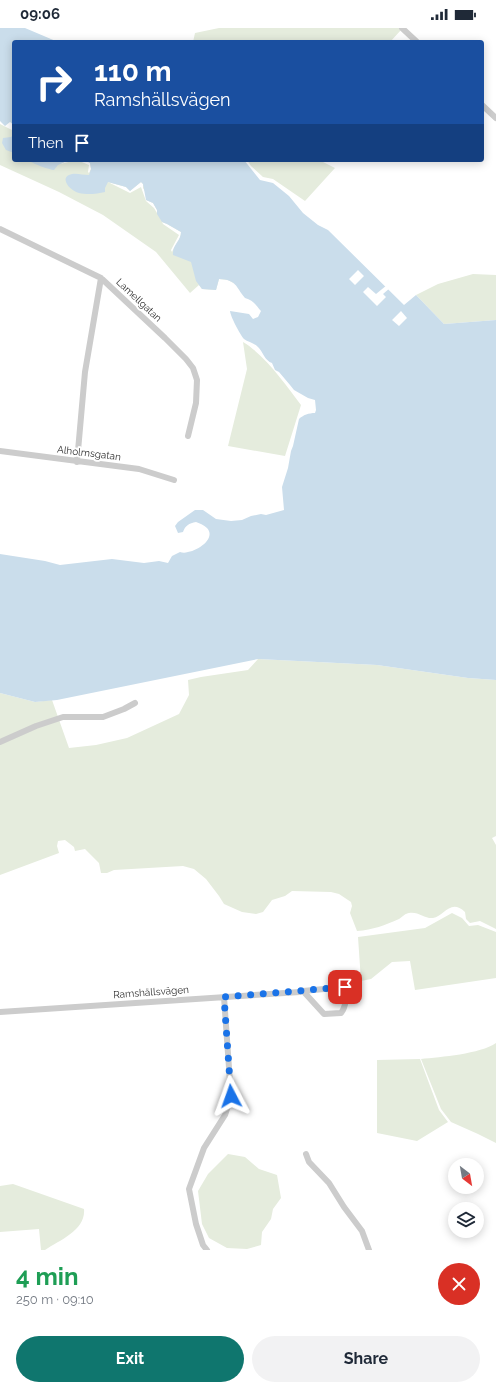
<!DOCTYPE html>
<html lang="en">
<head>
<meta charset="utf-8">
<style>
	body { margin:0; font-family:Raleway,sans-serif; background:#f2f2f3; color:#1f2937; height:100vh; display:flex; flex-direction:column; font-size:15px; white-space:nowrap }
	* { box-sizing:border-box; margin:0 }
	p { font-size:13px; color:#747a83 }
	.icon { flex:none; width:22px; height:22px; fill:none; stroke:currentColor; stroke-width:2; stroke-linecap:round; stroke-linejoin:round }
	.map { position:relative; height:1222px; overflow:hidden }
	.details { display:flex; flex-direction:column; background:#fff; flex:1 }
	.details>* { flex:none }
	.guide { position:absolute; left:12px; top:12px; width:472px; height:122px; border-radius:4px; box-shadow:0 2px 10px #0003; background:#1a4fa0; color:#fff; overflow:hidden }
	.needle { width:26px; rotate:149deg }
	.fabs { position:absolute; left:448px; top:1130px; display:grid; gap:8px }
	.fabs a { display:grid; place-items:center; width:36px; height:36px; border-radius:50%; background:#fff; box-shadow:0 2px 10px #0003; font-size:20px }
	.pin { position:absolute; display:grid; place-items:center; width:34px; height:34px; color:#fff; margin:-17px; border-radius:8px; box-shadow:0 2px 6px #0006 }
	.me { position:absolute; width:44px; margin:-22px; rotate:356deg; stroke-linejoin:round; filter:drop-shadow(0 0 3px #0008) }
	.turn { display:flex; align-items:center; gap:14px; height:84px; padding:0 16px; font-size:18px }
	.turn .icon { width:52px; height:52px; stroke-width:2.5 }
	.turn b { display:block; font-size:28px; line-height:34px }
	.then { display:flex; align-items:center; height:38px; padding:0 16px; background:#0003; gap:8px; font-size:15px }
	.round { display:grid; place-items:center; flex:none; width:42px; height:42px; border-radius:21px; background:#f2f2f3 }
	.overview { display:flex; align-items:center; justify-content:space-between; height:68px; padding:0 16px }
	h1 { font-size:24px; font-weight:700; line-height:30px; color:#1e9e55 }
	.action { display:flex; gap:8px; margin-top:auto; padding:8px 16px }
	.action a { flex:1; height:46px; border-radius:24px; background:#0f766e; color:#fff; font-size:16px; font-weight:700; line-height:46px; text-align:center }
	.action a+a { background:#f2f2f3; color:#1f2937 }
	.status { display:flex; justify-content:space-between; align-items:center; height:28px; padding:0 20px; background:#fff; direction:ltr }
	.status svg { height:11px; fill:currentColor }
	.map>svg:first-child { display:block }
	.green { fill:#e5ecdd; fill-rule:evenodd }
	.water { fill:#caddeb }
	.pier { fill:#fff }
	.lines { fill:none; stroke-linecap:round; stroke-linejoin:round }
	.minor { stroke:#ccc; stroke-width:6 }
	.route { stroke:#1a73e8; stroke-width:7; stroke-dasharray:0 12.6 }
	.labels { text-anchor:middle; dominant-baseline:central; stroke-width:4; stroke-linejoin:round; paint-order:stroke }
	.street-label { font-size:10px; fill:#2f2f2f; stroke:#fff }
</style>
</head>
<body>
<div class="status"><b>09:06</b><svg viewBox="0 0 49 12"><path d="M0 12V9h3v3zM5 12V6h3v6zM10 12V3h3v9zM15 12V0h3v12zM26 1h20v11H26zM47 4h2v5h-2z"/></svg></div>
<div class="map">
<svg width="496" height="1222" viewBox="0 0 496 1222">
	<rect width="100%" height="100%" fill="#fff"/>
	<path class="green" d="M219,0H399L401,2L390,14H193L195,5Z
		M0,96L12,102V108L14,106V132H69L60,136L77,132L89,137L88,144L89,145L91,141L90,135L85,132H130L235,256L228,252L219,251L216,262L202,261L199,257L190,265L156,224L103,187L59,164L0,137ZM108,154L126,159L130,163L141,154L143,156V160L146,165V172L153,175L157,182V185L154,180L146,173L141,159L130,165ZM162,194L167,196L181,204C181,212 175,216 172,224L171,222L179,207L163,196Z
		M247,132H319L335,140L305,173L273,151L263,149L251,138Z
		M473,246L496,247V292L444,296L416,267L438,256Z
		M243,314C265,327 286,357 301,377L285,428L228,418L247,341Z
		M258,631L377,637L468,650L496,652V808L492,810L496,817V901L480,893L470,895L466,891L465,884C450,870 444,889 433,890C425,891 418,883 409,885C406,885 402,889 399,891C385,897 373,902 357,903L350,885L352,878L351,874L339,866L331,864L292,863L285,868L272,872L263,884L256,886L242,884L224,876L219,868L206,851L194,841L183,838L114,842L107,845H101L99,835L85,821L75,823L74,819L65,812L58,813L57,818L59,825L0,847V665L35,674L52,672L69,720L96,717L127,710L179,686L189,667L188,652L201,649L248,642Z
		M452,885L462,890L469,898L478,897L496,904V950L415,962L410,933L392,934L371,951L361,953L358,909L425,900Z
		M496,1015V1115L478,1106L451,1094L441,1081L421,1031C441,1029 480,1026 496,1015Z
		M420,1031L439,1082L448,1094L417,1113L377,1105V1032Z
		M228,1126L245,1129L259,1141L277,1147L281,1170L273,1181L271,1191L262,1204L261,1217L247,1221L227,1220L209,1210L202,1196L198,1163L208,1146Z
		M13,1156L84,1181C86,1202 60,1212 45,1222H41L39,1201L0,1204V1158Z"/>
	<path class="water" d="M0,0H25L58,14H14V97L10,94L5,98L0,93Z
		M14,106V125L6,122L2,115L3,110L11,109Z
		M28,132H69L58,137L54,142C50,142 31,135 28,132Z
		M85,132H244L260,152L273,155L289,168L303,185L318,197L328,202L404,277L416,267L444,296L496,292V652L468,650L377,637L258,631L57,672L35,674L0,665V526L45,533L60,537L112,531L144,535L159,533L168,535L172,528L180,524C191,528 218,512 207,500C204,497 199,495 196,494C189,495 185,498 183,504L178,505L175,498L178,494L195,482H203L216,491L231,493L242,492L251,488L261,486L266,487L284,482L282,459L288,440L291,423L293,418L299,391C303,387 309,385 315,385L316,382L315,372L308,370L294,362L290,357L279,344L275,342L272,335C265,333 263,324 258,319C254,315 248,314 244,311C240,306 231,290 230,283L249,286L253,291L258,289L261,283C256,277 253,272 245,270C235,258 237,252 219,251L216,262L202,261L196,253L191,234L173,227C172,217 181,213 181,204L167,196L162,194L157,186V182L153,175L146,172L143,156L141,154L130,163L126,159L108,154L105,160V164C97,166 87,167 79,165C70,163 58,149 72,146C77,145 83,147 89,147L91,141L90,135Z"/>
	<path class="pier" d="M358,242L364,248L355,257L349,251Z
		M387,257L390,260L383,266L386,269L377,278L363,264L368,259L376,266Z
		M401,283L407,290L399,298L392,292Z"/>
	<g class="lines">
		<path class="minor" d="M402,0L417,14
			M482,77L496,90
			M0,201L101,250L165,310L186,331L193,340L197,352L196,375L188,408
			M0,423L139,441L174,452
			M77,434L85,344L101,250
			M0,714L36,698L63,689H103L124,681L135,675
			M0,984L300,964L303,963L345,959C347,967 346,979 341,985L324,986L303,963
			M306,1126L309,1134L329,1155L344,1179L362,1203L369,1222
			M207,1222L203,1217L196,1196L189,1161L204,1120L225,1087L231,1068L224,969"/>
	</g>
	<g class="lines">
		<path class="route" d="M231,1068L224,969L345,959"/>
	</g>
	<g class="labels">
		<g class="street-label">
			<text transform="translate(139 272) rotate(43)">Lamellgatan</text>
			<text transform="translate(89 425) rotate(7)">Alholmsgatan</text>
			<text transform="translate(151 964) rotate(-4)">Ramshällsvägen</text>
		</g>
	</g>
</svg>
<div class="fabs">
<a><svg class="needle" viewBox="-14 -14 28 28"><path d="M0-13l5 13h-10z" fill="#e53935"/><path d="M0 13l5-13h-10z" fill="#747a83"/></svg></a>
<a><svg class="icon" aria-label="layers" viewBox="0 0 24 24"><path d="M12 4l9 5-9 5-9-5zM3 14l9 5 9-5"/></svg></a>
</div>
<div class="pin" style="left:345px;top:959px;background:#d93025"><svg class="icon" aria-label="arrive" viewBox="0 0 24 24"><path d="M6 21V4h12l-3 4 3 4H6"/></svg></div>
<svg class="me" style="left:231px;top:1068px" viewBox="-20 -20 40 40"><path d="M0-17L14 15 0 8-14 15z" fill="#1a73e8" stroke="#fff" stroke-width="4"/></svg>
<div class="guide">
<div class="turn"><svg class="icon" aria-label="right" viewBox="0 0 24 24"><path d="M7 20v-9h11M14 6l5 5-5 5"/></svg><div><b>110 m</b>Ramshällsvägen</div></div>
<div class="then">Then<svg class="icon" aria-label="arrive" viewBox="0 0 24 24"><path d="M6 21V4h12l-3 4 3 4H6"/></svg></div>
</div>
</div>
<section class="details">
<div class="overview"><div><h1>4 min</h1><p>250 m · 09:10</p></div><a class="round" style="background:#d93025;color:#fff"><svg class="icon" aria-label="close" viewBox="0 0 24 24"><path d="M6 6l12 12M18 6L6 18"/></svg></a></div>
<div class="action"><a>Exit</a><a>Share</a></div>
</section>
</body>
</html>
